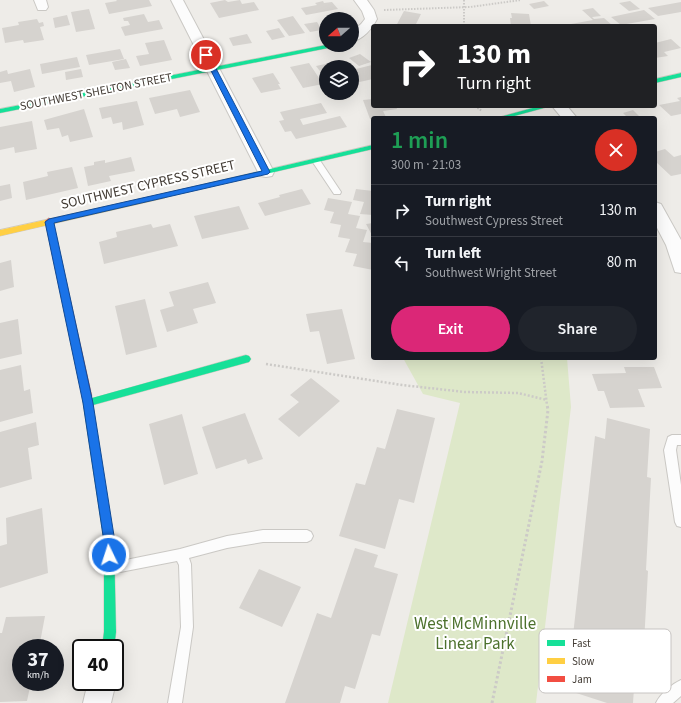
<!DOCTYPE html>
<html lang="en">
<head>
<meta charset="utf-8">
<style>
	body { margin:0; font-family:"Source Sans 3",sans-serif; background:#20242c; color:#f1f3f6; height:100vh; display:flex; flex-direction:column; font-size:15px; white-space:nowrap }
	* { box-sizing:border-box; margin:0 }
	p { font-size:13px; color:#9ea1a6 }
	.icon { flex:none; width:22px; height:22px; fill:none; stroke:currentColor; stroke-width:2; stroke-linecap:round; stroke-linejoin:round }
	.map { position:relative; flex:1; overflow:hidden }
	.details { position:absolute; left:371px; top:116px; width:286px; height:244px; display:flex; flex-direction:column; background:#171b24; border-radius:4px; box-shadow:0 4px 16px #0002 }
	.details>* { flex:none }
	.banner { position:absolute; left:371px; top:24px; width:286px; height:84px; border-radius:4px; box-shadow:0 4px 16px #0002; background:#202124; color:#fff; overflow:hidden }
	.needle { width:26px; rotate:249deg }
	.fabs { position:absolute; left:319px; top:12px; display:grid; gap:8px }
	.fabs a { display:grid; place-items:center; width:40px; height:40px; border-radius:50%; background:#171b24; box-shadow:0 4px 16px #0002; font-size:20px }
	.speed { position:absolute; left:12px; top:639px; display:flex; gap:8px; font-size:20px; font-weight:700; text-align:center }
	.speed>* { display:grid; place-content:center; width:52px; height:52px; border-radius:50%; background:#171b24; box-shadow:0 4px 16px #0002; line-height:1 }
	.speed small { font-size:10px; font-weight:400 }
	.speed .limit { border:2px solid #111; border-radius:6px; background:#fff; color:#111 }
	.pin { position:absolute; display:grid; place-items:center; width:34px; height:34px; color:#fff; margin:-17px; border:2px solid #fff; border-radius:50%; box-shadow:0 1px 4px #0007 }
	.me { position:absolute; width:44px; margin:-22px; rotate:356deg; stroke-linejoin:round; filter:drop-shadow(0 0 3px #0008) }
	.turn { display:flex; align-items:center; gap:14px; height:84px; padding:0 20px; font-size:18px }
	.turn .icon { width:52px; height:52px; stroke-width:2.5 }
	.turn b { display:block; font-size:28px; line-height:34px }
	.round { display:grid; place-items:center; flex:none; width:42px; height:42px; border-radius:21px; background:#20242c }
	.summary { display:flex; align-items:center; justify-content:space-between; height:68px; padding:0 20px }
	h1 { font-size:24px; font-weight:600; line-height:30px; color:#1e9e55 }
	.primary-button { display:flex; gap:8px; margin-top:auto; padding:8px 20px }
	.primary-button a { flex:1; height:46px; border-radius:24px; background:#db2777; color:#fff; font-size:16px; font-weight:600; line-height:46px; text-align:center }
	.primary-button a+a { background:#20242c; color:#f1f3f6 }
	ul { padding:0; list-style:none }
	li { display:flex; align-items:center; gap:12px; height:52px; padding:0 20px; border-top:1px solid #363941 }
	li div { flex:1 }
	li b { display:block; font-size:15px }
	li em { font-style:normal }
	.map>svg:first-child { display:block }
	.green { fill:#dee8c9 }
	.building { fill:#d6d3cf }
	.lines { fill:none; stroke-linecap:round; stroke-linejoin:round }
	.lane-casing { stroke:#cac8c4; stroke-width:2 }
	.street-casing { stroke:#cac8c4; stroke-width:2 }
	.fast-casing { stroke:#cdc8bf; stroke-width:1 }
	.slow-casing { stroke:#cdc8bf; stroke-width:1 }
	.jam-casing { stroke:#cdc8bf; stroke-width:1 }
	.path-far2 { stroke:#cccac7; stroke-width:2; stroke-dasharray:1.5 1.5; stroke-linecap:butt }
	.path-far1 { stroke:#cccac7; stroke-width:2.5; stroke-dasharray:2 2; stroke-linecap:butt }
	.path { stroke:#cccac7; stroke-width:3; stroke-dasharray:2.5 2.5; stroke-linecap:butt }
	.lane { fill:#fcfcfc; fill-rule:evenodd }
	.street { fill:#fcfcfc; fill-rule:evenodd }
	.fast { fill:#16e098; fill-rule:evenodd }
	.slow { fill:#ffcf43; fill-rule:evenodd }
	.jam { fill:#f24e42; fill-rule:evenodd }
	.route { fill:#1a73e8; stroke:#114b97 }
	.labels { text-anchor:middle; dominant-baseline:central; stroke-width:4; stroke-linejoin:round; paint-order:stroke }
	.far-street-label { font-size:12px; fill:#433c35; stroke:#fff }
	.street-label { font-size:14px; fill:#433c35; stroke:#fff }
	.near-park-label { font-size:17px; fill:#4c712c; stroke:#fff }
	.key { fill:#fff; stroke:#c7c4c2; stroke-width:1 }
	.key-label { font-size:11px; fill:#433c35 }
</style>
</head>
<body>
<div class="map">
<svg width="681" height="703" viewBox="0 0 681 703">
	<rect width="100%" height="100%" fill="#eeece8"/>
	<path class="green" d="M403,358H567L571,407L536,703H388L460,403L423,394Z"/>
	<path class="building" d="M116,0H149L152,6L109,14L105,3L117,1Z
		M225,0L228,2L240,0L242,4L254,2L259,10L219,18L210,3Z
		M323,1L324,3L332,2L338,9L306,15L301,8L317,5L315,3Z
		M544,1L549,6L534,9L529,4Z
		M630,1L640,9L629,11L619,3Z
		M681,2V12L658,16L648,8Z
		M593,8L601,16L592,17L594,19L604,18L613,26H574L571,24L593,20L582,10Z
		M89,9L95,29L76,32L71,12Z
		M644,10L655,19L621,25L611,17Z
		M404,11L421,14L415,26H396Z
		M511,13L529,14L531,26H511L510,18H512Z
		M144,14L148,22L159,20L163,29L125,36L121,27L130,25L128,21H124L123,18Z
		M67,15L70,25L55,28L53,18Z
		M293,16L305,33L289,36L277,20Z
		M37,19L39,23L43,22L44,26L40,27L44,40L24,43L23,40L5,43L2,28L19,25L18,22Z
		M317,22L322,30L310,32L304,24Z
		M279,28L285,37L272,40L266,31Z
		M247,34L252,43L233,46L229,38Z
		M671,39L681,48L664,52L668,56L655,58V43Z
		M164,40L172,60L140,66L136,56L149,54L145,43Z
		M120,49L124,59L89,65L86,55Z
		M360,54L371,62L359,66L349,58Z
		M77,57L80,67L42,74L40,64Z
		M126,59L130,68L115,70L112,62Z
		M309,63L323,84L303,88L290,67Z
		M330,63L333,67H326V74L323,75L316,66Z
		M372,65L373,79L355,83L352,79V70Z
		M30,69L35,87L14,92L11,81L0,83V72L7,70L8,74Z
		M81,69L83,77L66,80L65,72Z
		M273,73L280,84H278L281,89L261,93L252,78Z
		M190,90L200,112L180,117L177,109L155,114L149,98Z
		M681,97V114L671,116L659,105L680,101L677,98Z
		M373,99V106H396L397,109L383,111L386,117L370,119L363,100Z
		M137,101L144,125L123,130L122,122L113,124L111,117L102,119L99,108Z
		M321,103L327,113L300,119L303,125L340,116L347,127L296,139L291,131L285,132L279,121L284,120L280,112Z
		M84,109L93,137L70,142L68,135L62,137L59,128L47,130L44,120Z
		M633,110L641,118H628L623,113Z
		M32,121L37,149L15,153L14,147L0,150V127Z
		M665,149L674,157L681,155V174L671,176L655,161V152Z
		M131,157L135,171L109,176L111,181L88,186L84,167L94,165V162L105,160V163Z
		M72,167L78,188L26,200L23,182L48,176L47,172Z
		M10,184L12,198L0,201V186Z
		M302,189L311,204L265,216L258,203L280,197L279,195Z
		M356,189L373,191V215L360,214L364,202L353,200Z
		M328,198L352,202L348,214L360,216L356,228L367,230L363,242L373,243L371,256H373V270L353,266L357,254L345,252L350,239L338,237L341,225L330,223L334,212L324,210Z
		M239,206L249,229L202,239L194,216Z
		M373,223V237L366,224Z
		M151,224L153,228L170,224L178,246L104,264L99,242L117,237L116,232Z
		M11,260L14,287L0,291V263Z
		M208,282L216,303L193,309L198,323L167,332L160,310L174,306L169,292Z
		M145,299L157,347L126,355L115,306Z
		M342,309L355,359L327,364L319,331L310,332L306,314Z
		M18,319L22,354L0,359V323Z
		M21,365L24,391L30,389L33,413L0,422V370Z
		M624,367H654L662,388L638,389L645,407L610,408L604,391H598L592,374L626,373Z
		M311,378L340,401L299,437L278,419L299,402L290,395Z
		M397,409L435,418L414,503L399,499L385,549L339,536L356,483L365,485L377,447L385,449Z
		M245,413L263,459L248,464L246,459L216,469L202,427Z
		M182,414L198,474L164,485L149,424Z
		M607,418L650,429L647,477L651,478L646,570L648,571L643,661L636,659L633,703H607L567,690L595,436L605,439Z
		M36,422L39,445L28,448L32,479L0,488V432Z
		M42,508L48,573L0,588V546L7,544L6,518Z
		M355,548L378,555L374,567L398,574L380,636L372,634L355,689L345,686L340,703H285L317,613L331,618Z
		M259,569L301,587L282,627L239,608Z
		M45,616L39,648H21V682H31L27,701L0,702V633H2L6,617Z"/>
	<g class="lines">
		<g class="lane-casing">
			<path id="lane" d="M313,159H319L341,192L340,194H334L312,161Z
				M672,435H681V445H677L676,450L681,485V527L677,526L675,522L664,450L668,437Z
				M263,530H307L311,532L313,536L311,540L307,542H263L227,548L189,558L191,564L193,627L182,703H168L181,627L179,565L177,561L110,574L106,572L104,568L106,564L180,549L227,536Z
				M681,680V696L673,703H656C660,694 672,684 681,680Z"/>
		</g>
		<g class="street-casing">
			<path id="street" d="M34,0H46L48,7L46,10H38Z
				M171,0H183L274,172L272,176L266,177L260,176L258,172Z
				M354,0H367L374,10L377,19C372,29 363,39 352,42V32L361,24L365,19L362,11Z
				M552,106H567L577,118H562Z
				M655,202L661,204L681,240V273L675,272L666,245L655,224Z
				M115,681L116,682L111,703H83L88,682H115Z"/>
		</g>
		<g class="fast-casing">
			<path id="fast" d="M326,45H336L333,47L0,113V109Z
				M681,73V77L655,83V79Z
				M540,106H551L507,118H496Z
				M373,145V149L162,198L158,196L162,194Z
				M246,355L249,356L251,359L249,362L93,405L114,542L116,632L114,648H102L104,632V542L82,396L84,393H90L92,398Z"/>
		</g>
		<g class="slow-casing">
			<path id="slow" d="M162,194H165V198L0,236V230Z"/>
		</g>
		<g class="jam-casing">
			<path id="jam" d="M49,218L53,221L92,396L90,399H84L82,396L45,221Z"/>
		</g>
		<path class="path-far2" d="M464,0V26
			M384,10L470,7L521,0
			M475,106L482,111"/>
		<path class="path-far1" d="M541,358L547,405
			M266,364L402,385L465,392L518,393L547,400"/>
		<path class="path" d="M492,703L542,461L548,410L547,404"/>
		<use href="#lane" class="lane"/>
		<use href="#street" class="street"/>
		<use href="#fast" class="fast"/>
		<use href="#slow" class="slow"/>
		<use href="#jam" class="jam"/>
	</g>
	<path class="route" d="M206,53L209,55L270,172L268,174L54,223L93,403L115,542V555L113,559L109,560L105,559L104,555V542L83,403L45,222L49,219L262,171L203,55Z"/>
	<g class="labels">
		<g class="far-street-label">
			<text transform="translate(96 92) rotate(-11)">SOUTHWEST SHELTON STREET</text>
		</g>
		<g class="street-label">
			<text transform="translate(148 185) rotate(-13)">SOUTHWEST CYPRESS STREET</text>
		</g>
		<g class="near-park-label">
			<text x="475" y="624">West McMinnville<tspan x="475" dy="20">Linear Park</tspan></text>
		</g>
	</g>
	<rect x="539" y="629" width="132" height="64" rx="6" class="key"/>
	<rect x="547" y="640" width="18" height="6" fill="#16e098"/>
	<rect x="547" y="658" width="18" height="6" fill="#ffcf43"/>
	<rect x="547" y="676" width="18" height="6" fill="#f24e42"/>
	<g class="key-label">
		<text x="572" y="647">Fast</text>
		<text x="572" y="665">Slow</text>
		<text x="572" y="683">Jam</text>
	</g>
</svg>
<div class="fabs">
<a><svg class="needle" viewBox="-14 -14 28 28"><path d="M0-13l5 13h-10z" fill="#e53935"/><path d="M0 13l5-13h-10z" fill="#9ea1a6"/></svg></a>
<a><svg class="icon" aria-label="layers" viewBox="0 0 24 24"><path d="M12 4l9 5-9 5-9-5zM3 14l9 5 9-5"/></svg></a>
</div>
<div class="speed"><div>37<small>km/h</small></div><div class="limit">40</div></div>
<div class="pin" style="left:206px;top:55px;background:#d93025"><svg class="icon" aria-label="arrive" viewBox="0 0 24 24"><path d="M6 21V4h12l-3 4 3 4H6"/></svg></div>
<svg class="me" style="left:109px;top:555px" viewBox="-20 -20 40 40"><circle r="17" fill="#1a73e8" stroke="#fff" stroke-width="3"/><path d="M0-11L8 9 0 5-8 9z" fill="#fff"/></svg>
<div class="banner">
<div class="turn"><svg class="icon" aria-label="right" viewBox="0 0 24 24"><path d="M7 20v-9h11M14 6l5 5-5 5"/></svg><div><b>130 m</b>Turn right</div></div>
</div>
<section class="details">
<div class="summary"><div><h1>1 min</h1><p>300 m · 21:03</p></div><a class="round" style="background:#d93025;color:#fff"><svg class="icon" aria-label="close" viewBox="0 0 24 24"><path d="M6 6l12 12M18 6L6 18"/></svg></a></div>
<ul>
<li><svg class="icon" aria-label="right" viewBox="0 0 24 24"><path d="M7 20v-9h11M14 6l5 5-5 5"/></svg><div><b>Turn right</b><p>Southwest Cypress Street</p></div><em>130 m</em></li>
<li><svg class="icon" aria-label="left" viewBox="0 0 24 24"><path d="M17 20v-9H6M10 6l-5 5 5 5"/></svg><div><b>Turn left</b><p>Southwest Wright Street</p></div><em>80 m</em></li>
</ul>
<div class="primary-button"><a>Exit</a><a>Share</a></div>
</section>
</div>
</body>
</html>
